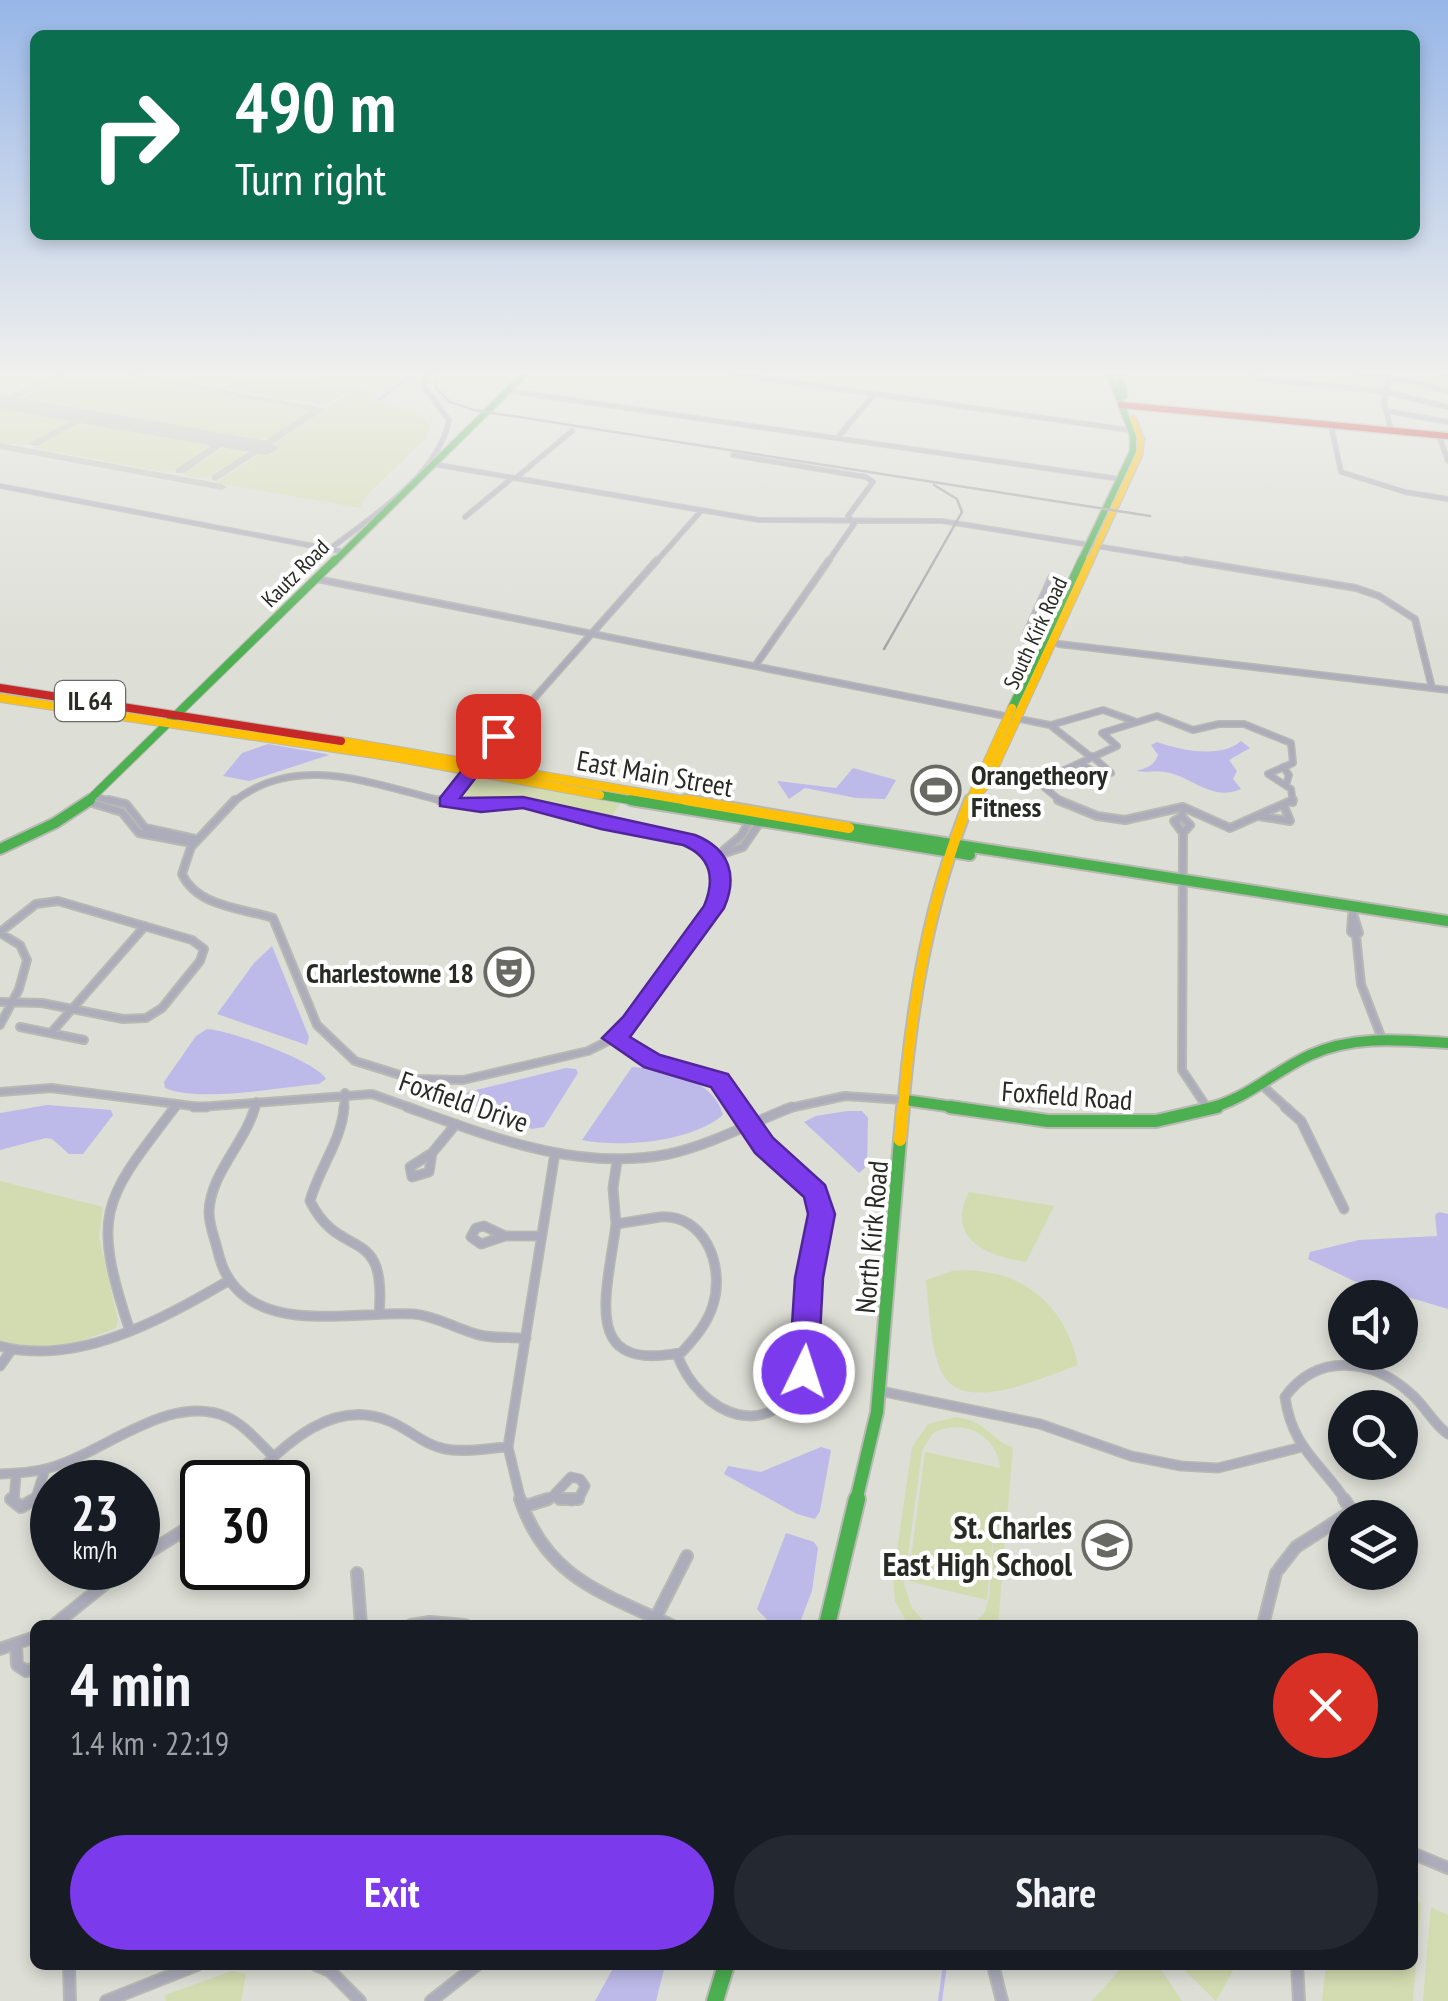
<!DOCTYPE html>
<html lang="en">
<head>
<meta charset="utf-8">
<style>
	body { margin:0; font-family:"PT Sans Narrow",sans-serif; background:#242831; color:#f1f3f6; height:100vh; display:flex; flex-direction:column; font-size:38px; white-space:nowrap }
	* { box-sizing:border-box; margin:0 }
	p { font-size:32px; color:#9ea1a6 }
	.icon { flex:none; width:55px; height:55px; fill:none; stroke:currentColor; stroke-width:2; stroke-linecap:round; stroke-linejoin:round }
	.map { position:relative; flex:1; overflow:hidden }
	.side { position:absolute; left:30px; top:1620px; width:1388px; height:350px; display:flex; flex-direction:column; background:#171b24; border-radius:15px; box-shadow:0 5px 15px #0003 }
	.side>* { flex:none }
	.hud { position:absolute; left:30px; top:30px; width:1390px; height:210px; border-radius:15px; box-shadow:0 5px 15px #0003; background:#0b6e4f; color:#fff; overflow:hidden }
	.controls { position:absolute; left:1328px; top:1280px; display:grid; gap:20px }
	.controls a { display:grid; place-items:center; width:90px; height:90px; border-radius:50%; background:#171b24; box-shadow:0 5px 15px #0003; font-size:50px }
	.speed { position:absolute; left:30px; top:1460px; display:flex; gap:20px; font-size:50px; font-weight:700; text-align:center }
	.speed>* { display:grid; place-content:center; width:130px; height:130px; border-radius:50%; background:#171b24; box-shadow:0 5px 15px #0003; line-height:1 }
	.speed small { font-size:25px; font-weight:400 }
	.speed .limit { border:5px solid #111; border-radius:15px; background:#fff; color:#111 }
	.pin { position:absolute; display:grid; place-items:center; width:85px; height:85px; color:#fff; margin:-42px; border-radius:20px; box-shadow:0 5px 15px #0006 }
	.me { position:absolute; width:110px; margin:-55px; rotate:4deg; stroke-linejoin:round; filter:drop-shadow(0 0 8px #0008) }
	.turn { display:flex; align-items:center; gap:35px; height:210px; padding:0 40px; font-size:45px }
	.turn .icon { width:130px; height:130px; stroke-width:2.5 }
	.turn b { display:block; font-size:70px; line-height:85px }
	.round { display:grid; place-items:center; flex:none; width:105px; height:105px; border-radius:52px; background:#242831 }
	.overview { display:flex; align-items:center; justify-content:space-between; height:170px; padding:0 40px }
	h1 { font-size:60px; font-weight:800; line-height:75px }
	.action { display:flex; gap:20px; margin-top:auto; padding:20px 40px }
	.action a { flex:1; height:115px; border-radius:60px; background:#7c3aed; color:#fff; font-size:40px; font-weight:800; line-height:115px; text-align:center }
	.action a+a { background:#242831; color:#f1f3f6 }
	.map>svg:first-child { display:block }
	.green { fill:#d3dbb1 }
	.water { fill:#bdbae9 }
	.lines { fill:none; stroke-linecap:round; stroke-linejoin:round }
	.stream-far1 { stroke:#bdbae9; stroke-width:2.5 }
	.stream { stroke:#bdbae9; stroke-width:4 }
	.taxiway { fill:#c0c0be; fill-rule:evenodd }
	.runway { fill:#c0c0be; fill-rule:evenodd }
	.street-far4-casing { stroke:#b8b9b3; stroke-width:6 }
	.street-far3-casing { stroke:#b8b9b3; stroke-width:8 }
	.street-far2-casing { stroke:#b8b9b3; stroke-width:10 }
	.street-far1-casing { stroke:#b8b9b3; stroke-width:11 }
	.street-casing { stroke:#b8b9b3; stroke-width:14 }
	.fast-far4-casing { stroke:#b8b9b3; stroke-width:9 }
	.fast-far3-casing { stroke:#b8b9b3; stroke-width:10 }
	.fast-far2-casing { stroke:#b8b9b3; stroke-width:14 }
	.fast-far1-casing { stroke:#b8b9b3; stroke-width:16 }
	.fast-casing { stroke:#b8b9b3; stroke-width:20 }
	.slow-far3-casing { stroke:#b8b9b3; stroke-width:9 }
	.slow-far2-casing { stroke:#b8b9b3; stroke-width:10 }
	.slow-far1-casing { stroke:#b8b9b3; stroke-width:14 }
	.slow-casing { stroke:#b8b9b3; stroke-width:16 }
	.jam-far1-casing { stroke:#b8b9b3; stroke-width:9 }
	.jam-casing { stroke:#b8b9b3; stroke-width:10 }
	.street-far4 { stroke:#adacbb; stroke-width:4 }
	.street-far3 { stroke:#adacbb; stroke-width:5 }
	.street-far2 { stroke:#adacbb; stroke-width:6 }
	.street-far1 { stroke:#adacbb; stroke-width:8 }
	.street { stroke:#adacbb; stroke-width:10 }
	.fast-far4 { stroke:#4caf50; stroke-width:6 }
	.fast-far3 { stroke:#4caf50; stroke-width:8 }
	.fast-far2 { stroke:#4caf50; stroke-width:10 }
	.fast-far1 { stroke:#4caf50; stroke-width:12 }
	.fast { stroke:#4caf50; stroke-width:16 }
	.slow-far3 { stroke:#ffc107; stroke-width:6 }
	.slow-far2 { stroke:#ffc107; stroke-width:8 }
	.slow-far1 { stroke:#ffc107; stroke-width:10 }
	.slow { stroke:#ffc107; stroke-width:12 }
	.jam-far1 { stroke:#c62828; stroke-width:6 }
	.jam { stroke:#c62828; stroke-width:8 }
	.rail { stroke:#a2a2a6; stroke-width:2.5 }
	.route { fill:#7c3aed; stroke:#51269a; stroke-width:2.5 }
	.labels { text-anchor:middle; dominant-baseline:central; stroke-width:8; stroke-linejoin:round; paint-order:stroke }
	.far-street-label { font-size:22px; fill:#282a24; stroke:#fff }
	.shield { fill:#fff; stroke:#686a66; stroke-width:2.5 }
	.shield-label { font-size:25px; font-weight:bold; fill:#282a24 }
	.street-label { font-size:28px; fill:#282a24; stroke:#fff }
	.poi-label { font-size:28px; font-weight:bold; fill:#282a24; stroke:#fff; text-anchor:start }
	.near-poi-label { font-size:32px; font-weight:bold; fill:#282a24; stroke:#fff; text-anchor:end }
</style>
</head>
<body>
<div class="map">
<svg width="1448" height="2001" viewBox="0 0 1448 2001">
	<rect width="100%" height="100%" fill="#ddded6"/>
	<path class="green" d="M67,374H111L294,404L316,411L275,437L245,442L15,402Z
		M241,374H313L327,380L324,384L353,389L324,405L225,388Z
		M355,390L374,393L361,399L412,411L425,418L430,427L426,438L366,496L360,508L216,483Z
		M0,407H9L74,419L28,444H0Z
		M88,420L203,440L209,448L176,470L165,472L34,448L77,422Z
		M234,446L245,451L243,457C225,471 206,485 183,474L224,447Z
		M483,778L620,804L609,820L584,813L574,819L578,812L574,809L515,799L484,803L463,799L471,782Z
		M0,1181L103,1207L99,1237L118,1320L116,1328C70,1346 49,1353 0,1340Z
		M969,1192L1054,1206L1026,1262C988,1256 945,1240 969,1192Z
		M952,1271C1017,1265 1065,1302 1078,1365C1045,1376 972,1412 946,1379C930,1358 929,1306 926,1280Z
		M956,1417C988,1421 992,1442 1013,1447L998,1625H973L985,1612L989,1598L997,1496L987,1600L908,1581L925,1452L1000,1468C998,1434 960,1416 932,1434L922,1451L904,1584L912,1608L927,1625H908L895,1601L893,1578L912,1447L928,1424Z
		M1413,1899L1421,1903L1413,2001H1322L1326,1965H1412Z
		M1431,1907L1448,1915V2001H1423Z
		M1124,1965H1158L1182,2001H1092Z
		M1179,1965H1236L1216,2001Z
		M232,1971L246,1974L241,2001H166L165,1995Z"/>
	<path class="water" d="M1241,741L1250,748L1229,760L1237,771L1233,779L1241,789C1213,801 1196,780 1170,773C1158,770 1147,773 1136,771C1145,768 1154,767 1158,755L1151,745L1157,742C1180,750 1220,759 1241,741Z
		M268,744L326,754L329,755L249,781L223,776L242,753Z
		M853,768L896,780L885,799L856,798L805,788L789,799L777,781L836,788Z
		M272,946L309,1037L307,1045L217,1014L254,963Z
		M207,1029C229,1030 316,1061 326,1079L319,1084C279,1087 201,1103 165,1088L164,1082L196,1036Z
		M632,1067C665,1069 714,1079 723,1115C691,1142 622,1148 582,1140Z
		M566,1068L576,1069L578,1073L544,1127L532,1129L461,1100L468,1092Z
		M47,1105L111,1110L113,1115L83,1154H69L52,1139L46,1138L0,1150V1113Z
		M847,1111H862L868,1118L867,1166L859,1173L804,1122L816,1116Z
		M1439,1212L1448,1214V1309L1354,1281L1308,1259L1310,1252L1359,1240L1437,1236L1435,1215Z
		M821,1447L831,1450L820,1511L815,1519L797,1514L724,1474L728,1466L761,1472Z
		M786,1533L814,1542L818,1548L812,1591L799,1625L768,1621L757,1609Z
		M615,1965H665L656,2001H595Z"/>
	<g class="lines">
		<path class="stream-far1" d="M392,390L413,374
			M379,400L390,392"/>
		<path class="stream" d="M940,2001L945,1965"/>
		<path class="taxiway" d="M54,374H66L0,407V400Z
			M117,374H138L326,409L216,481L212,480V476L312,410Z
			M76,418L81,421L79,423L37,446L28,444Z
			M201,436H209L219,442L220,448L184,473H176V469L210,447L201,440Z
			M0,443L222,484L227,487L222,490L0,449Z"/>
		<path class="runway" d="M0,395L267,441L279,448L267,455L0,409Z"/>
		<g class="street-far4-casing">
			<path id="street-far4" d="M733,374L1136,431
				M1253,374L1261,379L1382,391L1448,407
				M1356,374L1405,380L1448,391
				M1390,374L1384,402L1391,430
				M1442,374L1448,376
				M508,391L1120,479
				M1387,411L1448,422
				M1331,425L1341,472L1405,492L1448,499
				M839,436L874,394
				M1439,436L1448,461
				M733,455L866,477L873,482L848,516L854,524L827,563
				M433,464L759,520L942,521L1201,563
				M516,478L572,431
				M0,486L345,552
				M465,517L511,479
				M331,548C372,517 439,474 449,420L424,387L427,374
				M655,563L701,511"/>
		</g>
		<g class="street-far3-casing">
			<path id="street-far3" d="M1185,560L1356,588L1379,596L1415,619L1432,688
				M317,579L1050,725L1091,757
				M1026,634L1059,644L1448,690
				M1026,634L1051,578
				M1026,634L1025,640L1039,649
				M755,666L829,560
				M1051,725L1103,710L1134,721
				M1080,763L1100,776L1111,773L1092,756
				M1283,767L1289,775L1286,785
				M95,797L120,803
				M443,801L657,560
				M232,803C299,749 378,787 451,803
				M1063,803L1038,782L1117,746L1102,733L1157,716L1193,730L1219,724H1244L1291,743L1293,763L1268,774L1291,789L1293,803"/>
		</g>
		<g class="street-far2-casing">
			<path id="street-far2" d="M109,800L126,804L145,828L195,839
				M235,800L191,847L182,874C197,907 242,908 273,918L317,1025L355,1061L413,1079L463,1080L588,1051L614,1038L631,1022L721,894C723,875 718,859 702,847C677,830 635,831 605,824C577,817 553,805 523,803C494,801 469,806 439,800
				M1058,800L1097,816L1125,820L1183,807
				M89,802L122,812L139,833L192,843
				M1183,807L1230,828L1293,800
				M1183,807L1182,817L1190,825L1183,833L1182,1070L1208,1109
				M1259,816L1290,821L1284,806
				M1182,817L1174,821L1183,833
				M724,850L742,835L750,819
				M713,857L743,847L760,822
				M1351,907L1359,933L1356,935L1361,984L1382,1039
				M709,910L716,885L711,858
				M1352,916L1351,932L1356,935
				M0,932L36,904L58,901L192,940L204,949L200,961L162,1008L146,1018L123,1019L42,1003L0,1002
				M0,933L20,945L27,960L19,989L0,1025
				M20,1027L84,1040
				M51,1033L145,926
				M614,1038L652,1061L719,1080L739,1109
				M1264,1087L1288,1109
				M0,1092L51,1088L200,1107L372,1094L414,1109
				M173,1109L175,1106
				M254,1109L256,1102
				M344,1109L345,1093
				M785,1109L845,1096L903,1100"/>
		</g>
		<g class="street-far1-casing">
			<path id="street-far1" d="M194,1107H206
				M255,1107C245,1143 210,1174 209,1212C209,1227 216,1241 219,1256C242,1341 351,1310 414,1314C435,1316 453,1327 473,1333C489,1339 509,1337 526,1338
				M344,1107C342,1140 319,1168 310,1201C341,1263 387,1222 379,1314
				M407,1107C492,1137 578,1172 669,1154C710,1145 753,1122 792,1107
				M1207,1107L1209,1110
				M1285,1107L1301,1121L1344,1209
				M432,1153L429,1172L412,1177L410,1167Z
				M432,1153L456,1124
				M660,1217C705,1214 725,1266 713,1305C707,1324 695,1338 682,1352C578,1375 608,1290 616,1224Z
				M616,1224L613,1188L617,1161
				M484,1226L505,1236L481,1244L471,1237L476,1228Z
				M505,1236H541
				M129,1328C91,1212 103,1201 175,1107
				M0,1346C77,1367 163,1319 228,1281
				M677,1354C699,1416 774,1447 804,1372L809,1279L821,1214L816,1192L764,1145L737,1107
				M0,1366L12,1349
				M880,1391L1040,1424L1131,1456L1181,1466L1218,1468L1298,1448
				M0,1474C21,1473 41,1472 61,1464C110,1447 173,1393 227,1417C245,1425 260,1444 274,1457
				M571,1477L580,1479L585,1486L579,1498L572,1501L552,1497Z
				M248,1482C285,1445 332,1397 389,1421C409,1429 424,1445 445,1449C466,1453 487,1448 508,1447
				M14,1501L16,1475
				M31,1501L36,1498L44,1472
				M521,1501L508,1447L555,1153
				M540,1501L552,1497
				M1346,1501C1320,1462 1292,1448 1285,1397C1317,1353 1371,1358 1410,1393C1425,1405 1432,1423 1448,1434"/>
		</g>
		<g class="street-casing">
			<path id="street" d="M11,1499L21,1507L35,1499
				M520,1499C546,1577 602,1593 671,1625
				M560,1499H578
				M523,1507L548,1499
				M182,1532L192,1551L202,1557
				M138,1559L202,1519
				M1279,1569L1296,1547L1352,1511L1344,1499
				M357,1573L361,1625
				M54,1625L125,1568
				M411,1625L430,1622L465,1625
				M652,1625L687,1556
				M1263,1625L1276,1573
				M16,1645L17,1665L26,1671L35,1668
				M0,1649L35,1637
				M1412,1853L1448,1868
				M69,1965L70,2001
				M316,1965L330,1971L360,2001
				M993,1965L1002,2001
				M1297,1965L1299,2001
				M106,2001L197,1965
				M431,2001L477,1965"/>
		</g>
		<g class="fast-far4-casing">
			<path id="fast-far4" d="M1119,374L1124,396
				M333,563L525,374
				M1080,563L1133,451V436L1110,374"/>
		</g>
		<g class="fast-far3-casing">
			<path id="fast-far3" d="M1012,708L1082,560
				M600,795L647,803
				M86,803L335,560"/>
		</g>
		<g class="fast-far2-casing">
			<path id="fast-far2" d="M631,800L970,855
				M849,828L1448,921
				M0,849L55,823L90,800
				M905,1100L967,1109
				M1206,1109C1246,1100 1273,1072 1310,1055C1354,1035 1401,1040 1448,1043"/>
		</g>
		<g class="fast-far1-casing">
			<path id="fast-far1" d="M950,1107L1048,1121H1156L1217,1107
				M856,1501L877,1412L900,1140"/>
		</g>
		<g class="fast-casing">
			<path id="fast" d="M827,1625L857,1499
				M715,2001L726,1965"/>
		</g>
		<g class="slow-far3-casing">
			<path id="slow-far3" d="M1089,563L1139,455L1141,440L1133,419"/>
		</g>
		<g class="slow-far2-casing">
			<path id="slow-far2" d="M0,698L394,757L600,795
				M341,741L700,803
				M977,795L987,783L1090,560
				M969,803L1012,708"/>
		</g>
		<g class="slow-far1-casing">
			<path id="slow-far1" d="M686,800L849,828
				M903,1109C912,1001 929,901 970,800"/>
		</g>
		<g class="slow-casing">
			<path id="slow" d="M900,1140L903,1107"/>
		</g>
		<g class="jam-far1-casing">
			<path id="jam-far1" d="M1121,405L1448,436"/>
		</g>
		<g class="jam-casing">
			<path id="jam" d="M0,688L341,741"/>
		</g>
		<use href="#street-far4" class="street-far4"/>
		<use href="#street-far3" class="street-far3"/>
		<use href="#street-far2" class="street-far2"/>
		<use href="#street-far1" class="street-far1"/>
		<use href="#street" class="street"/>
		<use href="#fast-far4" class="fast-far4"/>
		<use href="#fast-far3" class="fast-far3"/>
		<use href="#fast-far2" class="fast-far2"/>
		<use href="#fast-far1" class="fast-far1"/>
		<use href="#fast" class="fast"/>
		<use href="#slow-far3" class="slow-far3"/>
		<use href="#slow-far2" class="slow-far2"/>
		<use href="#slow-far1" class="slow-far1"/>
		<use href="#slow" class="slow"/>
		<use href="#jam-far1" class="jam-far1"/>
		<use href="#jam" class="jam"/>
		<path class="rail" d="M437,374L435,387L450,402L474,410L1150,516
			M884,649L962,512L957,499L934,485"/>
	</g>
	<linearGradient id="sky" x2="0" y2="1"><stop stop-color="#97b6e8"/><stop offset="0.57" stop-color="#f0f0ed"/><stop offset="1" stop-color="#f0f0ed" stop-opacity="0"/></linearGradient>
	<rect width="1448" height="654" fill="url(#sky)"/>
	<path class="route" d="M498,731L508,736L460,798L523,797L695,835C730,849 738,876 724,908L630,1037L660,1055L728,1074L773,1138L825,1185L835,1214L823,1278L818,1372L814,1382L804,1386L793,1382L789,1372L795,1278L808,1214L804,1197L755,1153L711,1087L644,1067L602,1038L623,1017L704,906C715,880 712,857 683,845L601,829L523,808L481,812L440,806V798L492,732Z"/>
	<defs>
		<g id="stadium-ring" transform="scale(2.5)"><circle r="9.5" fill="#fff" stroke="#676962" stroke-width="1.5"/><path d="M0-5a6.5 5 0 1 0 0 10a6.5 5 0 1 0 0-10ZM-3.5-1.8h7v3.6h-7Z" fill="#676962"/></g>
		<g id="theatre-ring" transform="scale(2.5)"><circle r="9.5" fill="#fff" stroke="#676962" stroke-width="1.5"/><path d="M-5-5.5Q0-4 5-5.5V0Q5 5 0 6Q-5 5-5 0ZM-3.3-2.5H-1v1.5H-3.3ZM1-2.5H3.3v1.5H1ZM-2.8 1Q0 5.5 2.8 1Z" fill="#676962"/></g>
		<g id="school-ring" transform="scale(2.5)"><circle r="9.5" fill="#fff" stroke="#676962" stroke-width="1.5"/><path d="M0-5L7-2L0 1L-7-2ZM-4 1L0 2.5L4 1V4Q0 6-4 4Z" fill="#676962"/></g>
	</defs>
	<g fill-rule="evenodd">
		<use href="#stadium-ring" x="936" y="790"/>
		<use href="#theatre-ring" x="509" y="972"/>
		<use href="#school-ring" x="1107" y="1545"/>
	</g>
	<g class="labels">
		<g class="far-street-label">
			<text transform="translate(295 573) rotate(-45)">Kautz Road</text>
			<text transform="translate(1035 633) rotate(-65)">South Kirk Road</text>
		</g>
		<rect class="shield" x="55" y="681" width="70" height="40" rx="8"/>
		<g class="shield-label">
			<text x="90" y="701">IL 64</text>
		</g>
		<g class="street-label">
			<text transform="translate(655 773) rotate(10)">East Main Street</text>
			<text transform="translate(1067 1095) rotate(4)">Foxfield Road</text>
			<text transform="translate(464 1101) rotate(19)">Foxfield Drive</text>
			<text transform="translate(871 1237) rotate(-85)">North Kirk Road</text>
		</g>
		<g class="poi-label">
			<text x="971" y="774">Orangetheory<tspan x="971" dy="32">Fitness</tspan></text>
			<text x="474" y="972" text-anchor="end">Charlestowne 18</text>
		</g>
		<g class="near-poi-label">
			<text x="1072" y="1527">St. Charles<tspan x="1072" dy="37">East High School</tspan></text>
		</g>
	</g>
</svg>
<div class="controls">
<a><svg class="icon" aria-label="sound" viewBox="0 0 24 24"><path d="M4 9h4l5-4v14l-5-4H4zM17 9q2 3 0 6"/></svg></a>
<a><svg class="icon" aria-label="search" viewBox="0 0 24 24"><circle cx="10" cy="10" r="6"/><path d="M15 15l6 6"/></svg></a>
<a><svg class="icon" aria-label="layers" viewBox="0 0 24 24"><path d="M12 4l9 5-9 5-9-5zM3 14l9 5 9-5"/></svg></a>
</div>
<div class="speed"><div>23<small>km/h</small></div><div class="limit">30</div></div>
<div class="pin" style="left:498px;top:736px;background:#d93025"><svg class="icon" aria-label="arrive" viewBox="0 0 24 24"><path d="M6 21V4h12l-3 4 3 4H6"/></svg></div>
<svg class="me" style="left:804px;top:1372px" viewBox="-20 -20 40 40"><circle r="17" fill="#7c3aed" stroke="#fff" stroke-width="3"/><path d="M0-11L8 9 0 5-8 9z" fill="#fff"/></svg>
<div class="hud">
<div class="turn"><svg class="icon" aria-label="right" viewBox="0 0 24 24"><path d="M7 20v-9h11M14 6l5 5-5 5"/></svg><div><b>490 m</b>Turn right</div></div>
</div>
<section class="side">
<div class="overview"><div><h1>4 min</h1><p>1.4 km · 22:19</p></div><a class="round" style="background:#d93025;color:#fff"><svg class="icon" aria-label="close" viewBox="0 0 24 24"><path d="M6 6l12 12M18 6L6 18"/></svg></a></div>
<div class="action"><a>Exit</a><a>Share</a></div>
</section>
</div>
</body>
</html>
